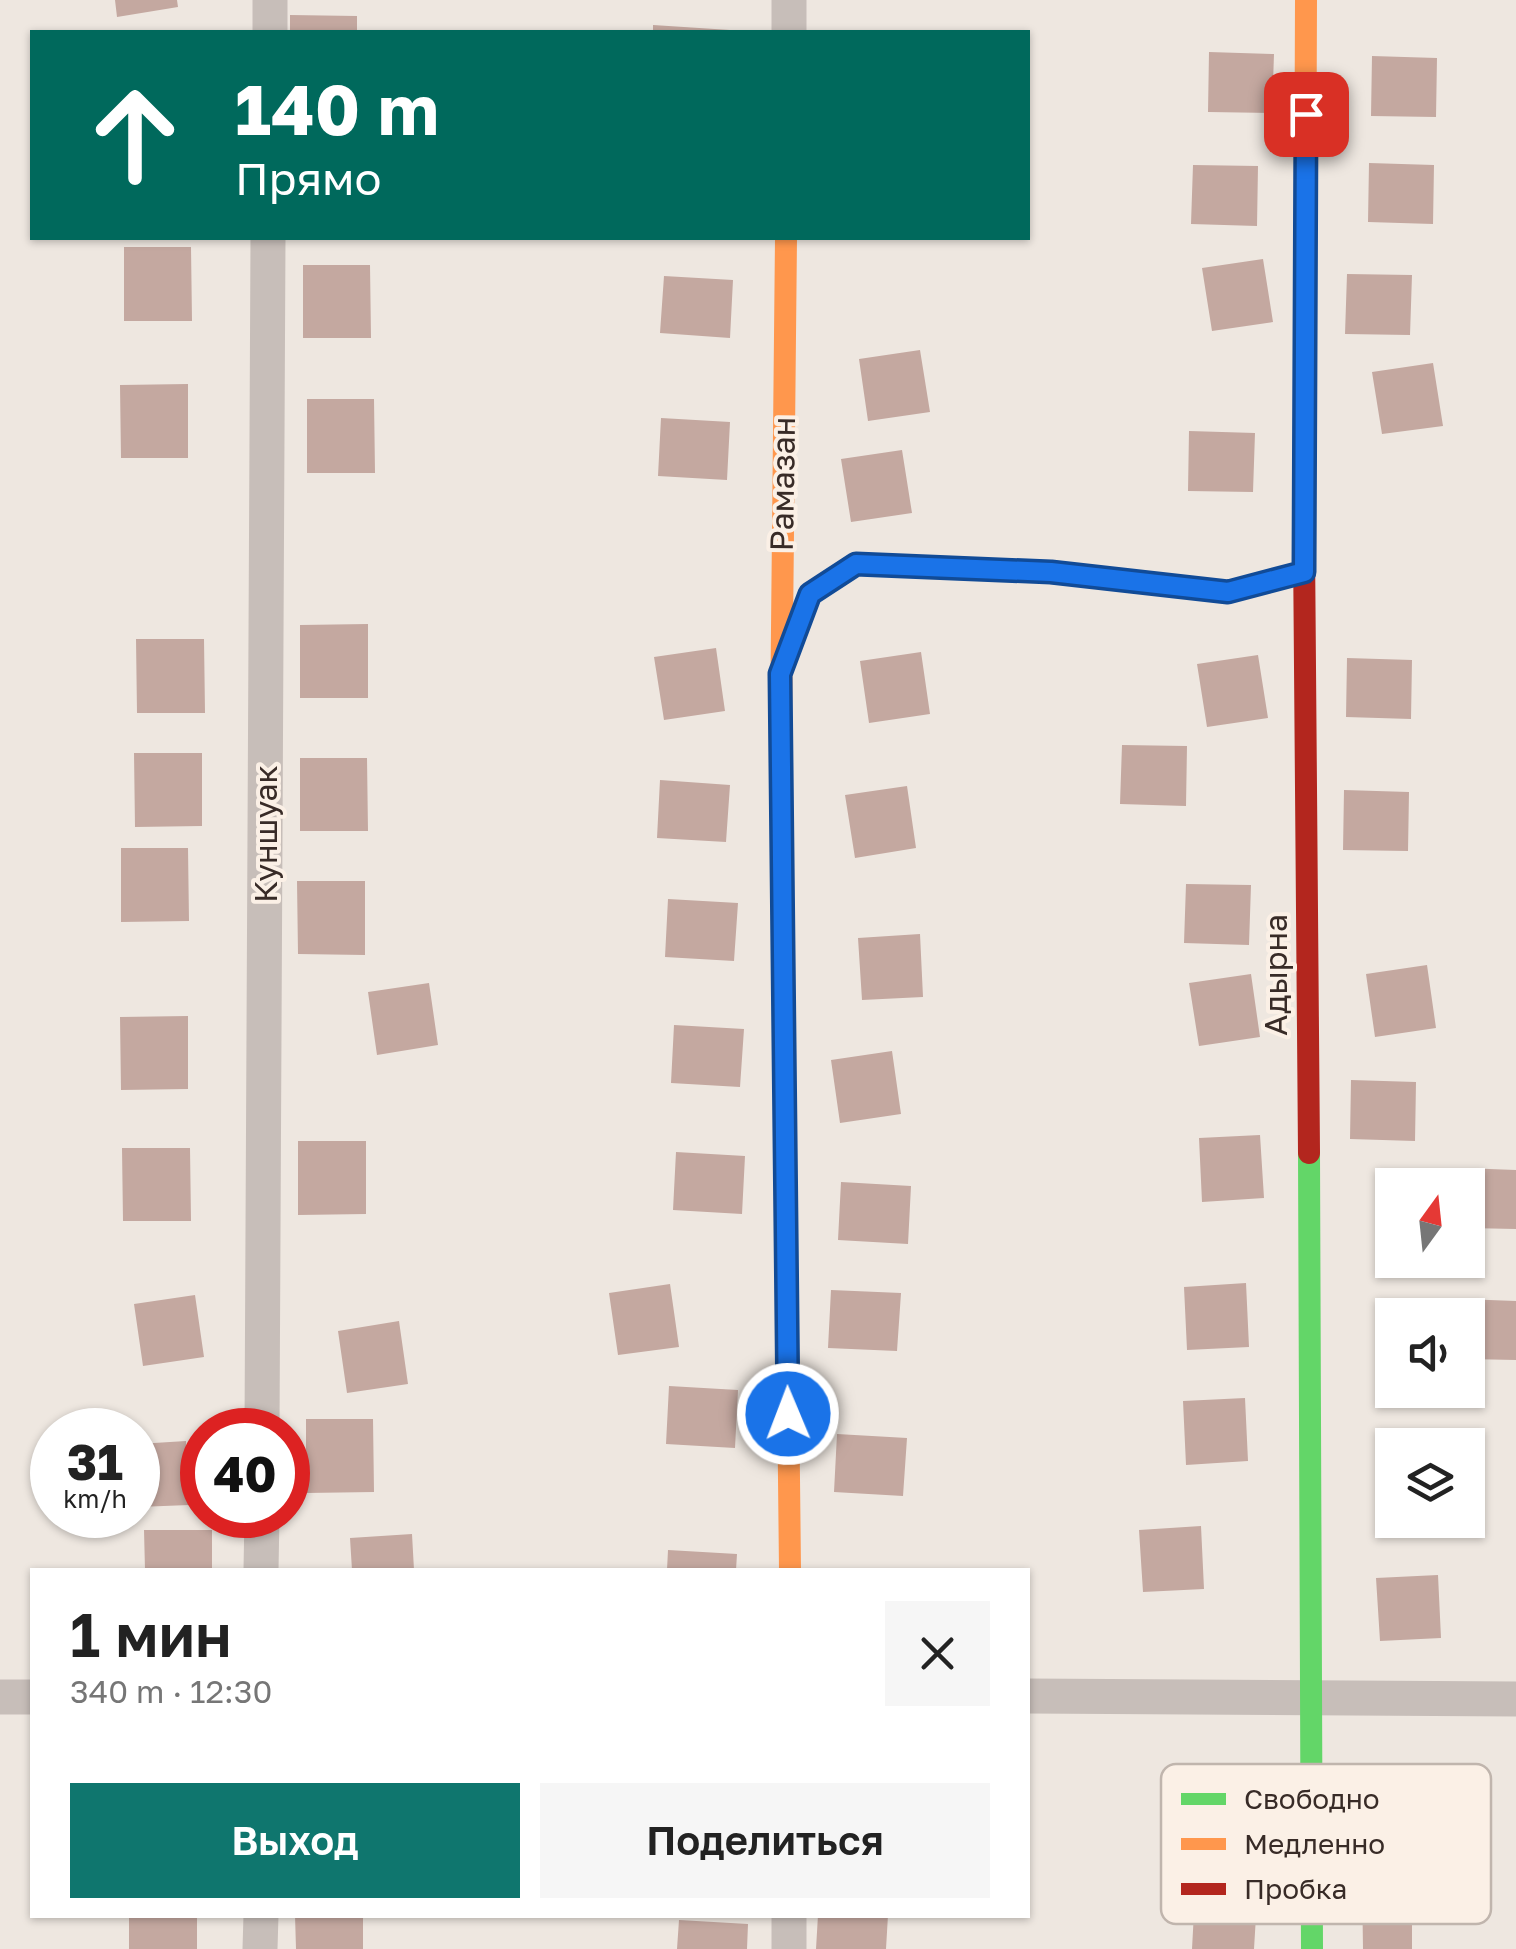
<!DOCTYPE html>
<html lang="ru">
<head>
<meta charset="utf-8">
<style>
	body { margin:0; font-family:"Golos Text",sans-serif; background:#f6f6f6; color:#222; height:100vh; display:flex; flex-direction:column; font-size:38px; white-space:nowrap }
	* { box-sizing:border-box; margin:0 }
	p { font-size:32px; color:#767676 }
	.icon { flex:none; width:55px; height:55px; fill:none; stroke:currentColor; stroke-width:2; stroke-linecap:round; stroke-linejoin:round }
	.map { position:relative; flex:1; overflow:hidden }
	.drawer { position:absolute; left:30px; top:1568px; width:1000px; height:350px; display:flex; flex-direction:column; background:#fff; border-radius:0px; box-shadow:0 2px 8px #0004 }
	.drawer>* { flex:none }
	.guide { position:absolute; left:30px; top:30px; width:1000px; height:210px; border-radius:0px; box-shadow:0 2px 8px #0004; background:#00695c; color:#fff; overflow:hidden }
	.needle { width:65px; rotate:15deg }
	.controls { position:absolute; left:1375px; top:1168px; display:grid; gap:20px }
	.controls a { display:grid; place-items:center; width:110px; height:110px; border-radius:0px; background:#fff; box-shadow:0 2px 8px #0004; font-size:50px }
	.speed { position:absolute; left:30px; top:1408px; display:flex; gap:20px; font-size:50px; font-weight:700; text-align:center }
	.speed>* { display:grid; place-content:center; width:130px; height:130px; border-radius:50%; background:#fff; box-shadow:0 2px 8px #0004; line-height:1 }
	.speed small { font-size:25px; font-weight:400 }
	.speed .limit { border:15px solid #d22; background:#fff; color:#111 }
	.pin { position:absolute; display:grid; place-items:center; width:85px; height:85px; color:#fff; margin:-42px; border-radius:20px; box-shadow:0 5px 15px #0006 }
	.me { position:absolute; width:110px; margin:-55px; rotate:359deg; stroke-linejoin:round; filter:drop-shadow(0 0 8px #0008) }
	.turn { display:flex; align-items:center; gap:35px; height:210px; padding:0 40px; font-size:45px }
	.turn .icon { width:130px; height:130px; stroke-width:2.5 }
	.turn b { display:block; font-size:70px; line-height:85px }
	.round { display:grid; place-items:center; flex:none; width:105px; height:105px; border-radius:0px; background:#f6f6f6 }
	.headline { display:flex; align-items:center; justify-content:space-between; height:170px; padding:0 40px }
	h1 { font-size:60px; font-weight:600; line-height:75px }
	.primary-button { display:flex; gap:20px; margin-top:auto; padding:20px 40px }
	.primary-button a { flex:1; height:115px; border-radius:0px; background:#0f766e; color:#fff; font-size:40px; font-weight:600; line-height:115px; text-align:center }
	.primary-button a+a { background:#f6f6f6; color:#222 }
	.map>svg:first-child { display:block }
	.building { fill:#c4a8a0 }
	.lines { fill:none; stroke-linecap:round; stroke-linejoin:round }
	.lane { stroke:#c7beb9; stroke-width:18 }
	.street { stroke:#c7beb9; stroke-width:35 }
	.fast { stroke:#63d668; stroke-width:22 }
	.slow { stroke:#ff974d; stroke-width:22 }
	.jam { stroke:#b3261e; stroke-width:22 }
	.route-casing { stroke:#114b97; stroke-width:25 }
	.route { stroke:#1a73e8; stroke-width:18 }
	.labels { text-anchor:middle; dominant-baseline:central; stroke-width:8; stroke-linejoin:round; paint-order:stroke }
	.street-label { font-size:32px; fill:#382b27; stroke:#fbf0e6 }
	.key { fill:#fbf0e6; stroke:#c0b5ad; stroke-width:2.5 }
	.key-label { font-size:28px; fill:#382b27 }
</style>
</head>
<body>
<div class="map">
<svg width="1516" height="1949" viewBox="0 0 1516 1949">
	<rect width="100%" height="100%" fill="#eee7e0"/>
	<path class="building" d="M115,0H177L178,7L117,17Z
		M290,15L357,16V32H290Z
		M653,25L730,30L729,32H653Z
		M1209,52L1274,54L1272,113L1208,112Z
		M1372,56L1437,58L1436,117L1371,116Z
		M1369,163L1434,165L1433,224L1368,222Z
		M1193,165L1258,166L1257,226L1191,224Z
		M124,247H191L192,321H124Z
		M1263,259L1273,322L1212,331L1202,268Z
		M303,265H370L371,338H303Z
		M1347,274L1412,275L1410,335L1345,334Z
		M664,276L733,280L730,338L660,333Z
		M920,350L930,412L868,421L859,359Z
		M1433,363L1443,426L1382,434L1372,372Z
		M188,384V458H121L120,385Z
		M307,399H374L375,473H307Z
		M661,418L730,422L727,480L658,476Z
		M1189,431L1255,433L1253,492L1188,491Z
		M902,450L912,513L851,522L841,459Z
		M368,624V698H300V625Z
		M136,639H204L205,713H137Z
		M716,648L725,711L664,720L654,657Z
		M921,652L930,714L869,723L860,661Z
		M1258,655L1268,718L1207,727L1197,664Z
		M1347,658L1412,660L1411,719L1346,717Z
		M1122,745L1187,746L1186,806L1120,804Z
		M134,753H202V826L135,827Z
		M300,758H367L368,831H300Z
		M660,780L730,785L726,842L657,838Z
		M907,786L916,848L855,858L845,795Z
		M1344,790L1409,792L1408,851L1343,850Z
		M121,848H188L189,921L121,922Z
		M297,881H365V955L298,954Z
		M1186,884L1251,885L1249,945L1184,943Z
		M668,899L738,903L734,961L665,957Z
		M920,934L923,997L862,1000L858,938Z
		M1427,965L1436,1028L1375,1037L1366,974Z
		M1251,974L1260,1037L1199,1046L1189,983Z
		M429,983L438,1045L377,1055L368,992Z
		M188,1016V1089L121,1090L120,1017Z
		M674,1025L744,1029L740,1087L671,1083Z
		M892,1051L901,1114L840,1123L831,1060Z
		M1351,1080L1416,1082L1415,1141L1350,1139Z
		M1260,1135L1264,1198L1202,1202L1199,1138Z
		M298,1141H366V1214L298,1215Z
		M122,1148H190L191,1221H123Z
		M676,1152L745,1156L742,1214L673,1210Z
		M1462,1168L1516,1170V1229L1468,1228V1185H1461Z
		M841,1182L911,1186L908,1244L838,1240Z
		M1246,1283L1249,1347L1187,1350L1184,1287Z
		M670,1284L679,1347L618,1355L609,1293Z
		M831,1290L901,1293L897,1351L828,1348Z
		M195,1295L204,1357L143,1366L134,1304Z
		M1462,1299L1516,1301V1360L1468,1359V1315H1461Z
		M399,1321L408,1384L347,1393L338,1331Z
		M669,1386L738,1390L735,1448L666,1444Z
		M1245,1398L1248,1461L1186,1465L1183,1401Z
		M306,1419H373L374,1492L306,1493Z
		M837,1434L907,1438L903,1496L834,1492Z
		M186,1441L189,1505L138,1507V1444Z
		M1392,1452V1516L1380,1517L1377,1453Z
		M1201,1526L1204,1589L1143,1592L1139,1530Z
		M144,1530H212V1570H145Z
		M412,1534L414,1570H352L350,1538Z
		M668,1550L737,1554L736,1570H667Z
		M1438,1575L1441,1638L1380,1641L1376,1578Z
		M1362,1880H1412V1949H1363Z
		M1194,1912L1256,1916L1254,1949H1192Z
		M129,1915H197V1949H129Z
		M295,1915H363V1949H296Z
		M818,1915H888L886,1949H816Z
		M679,1920L748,1924L747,1949H677Z"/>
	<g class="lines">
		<path class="lane" d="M797,627L810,595L856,564L1051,572L1229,592L1301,573"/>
		<path class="street" d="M270,32V0
			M789,32V0
			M262,1430L268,238
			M261,1570L262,1515
			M1028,1696L1516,1699
			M0,1697H32
			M260,1949L261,1915
			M789,1949V1915"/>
		<path class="fast" d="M781,727L785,1115
			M1309,1153L1312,1949"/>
		<path class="slow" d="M1304,545L1306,0
			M781,727L786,238
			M785,1115L790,1570"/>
		<path class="jam" d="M1304,545L1309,1153"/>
	</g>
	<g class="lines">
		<g class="route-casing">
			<path id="route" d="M788,1414L780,674L810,594L856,564L1051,572L1228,592L1304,572L1306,114"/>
		</g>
		<use href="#route" class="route"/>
	</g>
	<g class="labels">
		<g class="street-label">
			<text transform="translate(782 484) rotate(-89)">Рамазан</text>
			<text transform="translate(265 834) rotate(-90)">Куншуак</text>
			<text transform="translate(1275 975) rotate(-90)">Адырна</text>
		</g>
	</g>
	<rect x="1161" y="1764" width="330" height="160" rx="15" class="key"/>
	<rect x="1181" y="1793" width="45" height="12" fill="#63d668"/>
	<rect x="1181" y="1838" width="45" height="12" fill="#ff974d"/>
	<rect x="1181" y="1883" width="45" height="12" fill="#b3261e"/>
	<g class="key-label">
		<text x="1244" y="1809">Свободно</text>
		<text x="1244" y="1854">Медленно</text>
		<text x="1244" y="1899">Пробка</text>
	</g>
</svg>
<div class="controls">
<a><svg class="needle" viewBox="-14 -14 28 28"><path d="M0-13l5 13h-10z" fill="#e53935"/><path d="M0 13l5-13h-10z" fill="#767676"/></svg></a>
<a><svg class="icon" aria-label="sound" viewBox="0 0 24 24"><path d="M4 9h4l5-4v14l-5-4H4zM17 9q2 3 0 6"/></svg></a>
<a><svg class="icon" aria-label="layers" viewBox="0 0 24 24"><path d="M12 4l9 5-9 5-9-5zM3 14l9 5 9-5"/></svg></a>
</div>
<div class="speed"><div>31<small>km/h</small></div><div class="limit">40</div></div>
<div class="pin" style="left:1306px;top:114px;background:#d93025"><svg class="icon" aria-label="arrive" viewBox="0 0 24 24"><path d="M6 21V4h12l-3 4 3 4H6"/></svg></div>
<svg class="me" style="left:788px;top:1414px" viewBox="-20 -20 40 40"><circle r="17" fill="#1a73e8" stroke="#fff" stroke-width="3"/><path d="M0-11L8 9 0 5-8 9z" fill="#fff"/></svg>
<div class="guide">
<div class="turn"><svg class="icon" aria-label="ahead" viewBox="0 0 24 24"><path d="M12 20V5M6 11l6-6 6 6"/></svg><div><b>140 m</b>Прямо</div></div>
</div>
<section class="drawer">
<div class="headline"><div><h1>1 мин</h1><p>340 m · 12:30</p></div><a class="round"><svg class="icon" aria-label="close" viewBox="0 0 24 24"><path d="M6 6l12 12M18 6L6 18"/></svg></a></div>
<div class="primary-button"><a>Выход</a><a>Поделиться</a></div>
</section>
</div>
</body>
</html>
